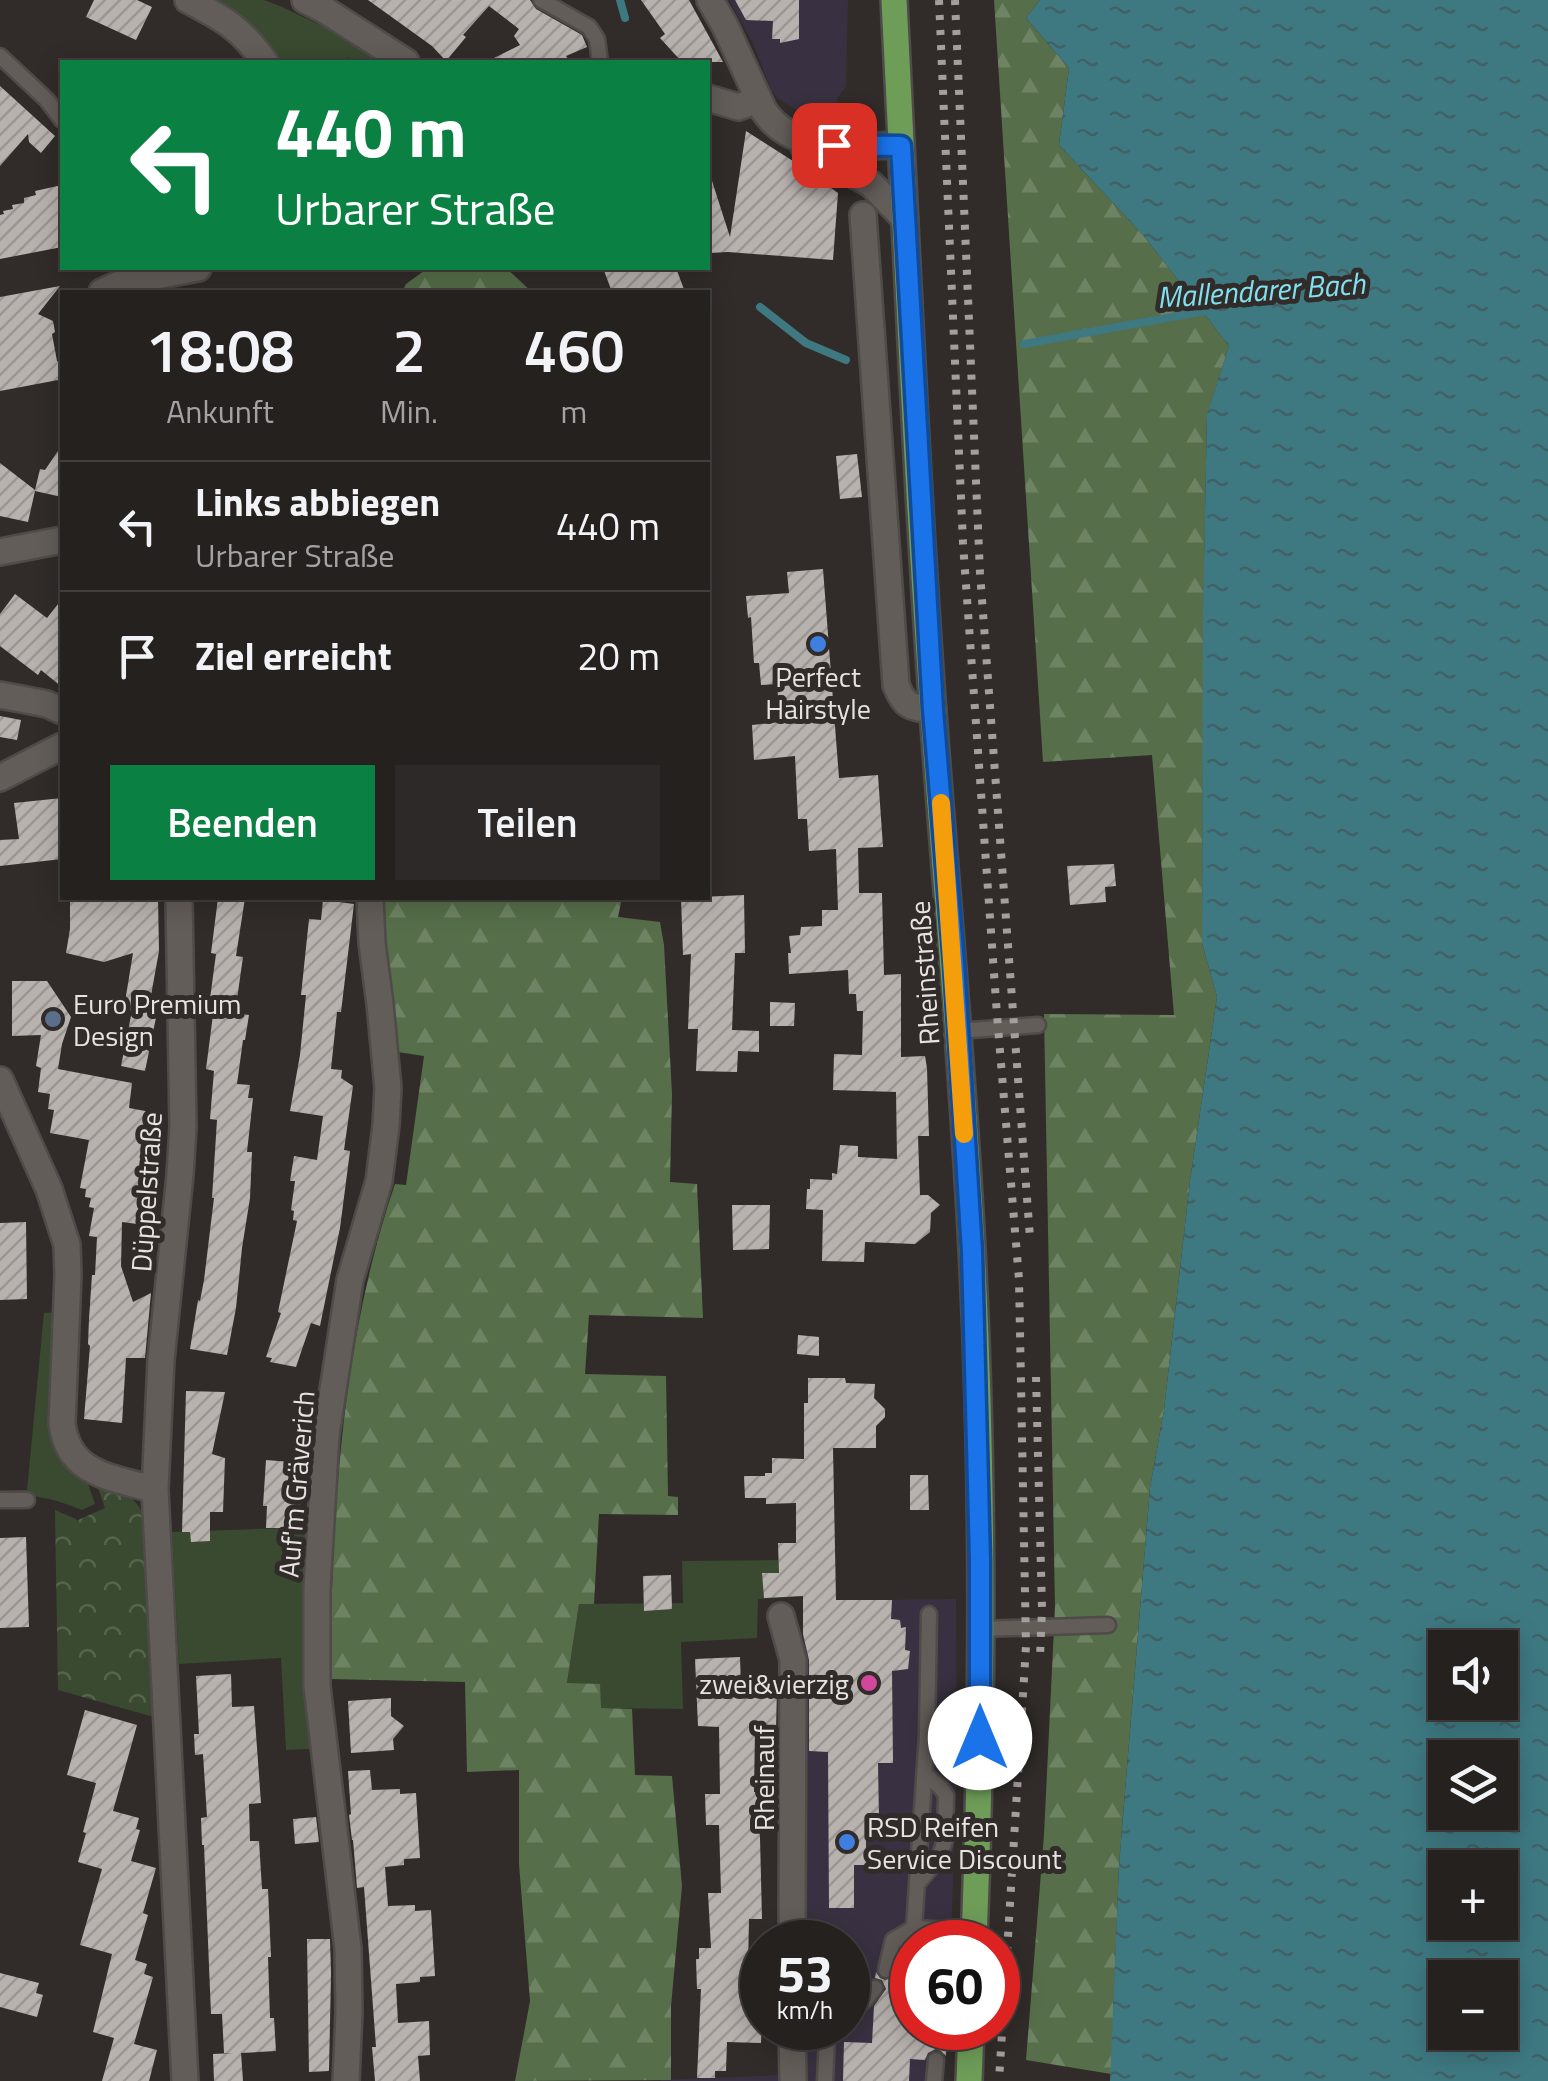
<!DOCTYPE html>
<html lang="de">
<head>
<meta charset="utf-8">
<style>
	body { margin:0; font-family:"Titillium Web",sans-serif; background:#2d2928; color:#f1f3f6; height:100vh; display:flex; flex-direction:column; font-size:38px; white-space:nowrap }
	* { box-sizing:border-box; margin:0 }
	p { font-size:32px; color:#a3a3a4 }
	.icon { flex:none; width:55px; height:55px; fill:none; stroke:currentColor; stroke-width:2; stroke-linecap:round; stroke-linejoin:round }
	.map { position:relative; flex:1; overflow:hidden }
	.drawer { position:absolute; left:60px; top:290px; width:650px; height:610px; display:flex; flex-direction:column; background:#25211f; border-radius:0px; box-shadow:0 5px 25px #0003,0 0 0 2px #423e3d }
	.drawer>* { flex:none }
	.hud { position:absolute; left:60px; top:60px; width:650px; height:210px; border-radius:0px; box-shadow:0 5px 25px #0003,0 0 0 2px #423e3d; background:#0b8043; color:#fff; overflow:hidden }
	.buttons { position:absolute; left:1428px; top:1630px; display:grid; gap:20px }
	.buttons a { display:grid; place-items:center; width:90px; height:90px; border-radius:0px; background:#25211f; box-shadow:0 5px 25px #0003,0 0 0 2px #423e3d; font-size:50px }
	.speed { position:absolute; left:740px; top:1920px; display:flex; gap:20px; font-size:50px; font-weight:700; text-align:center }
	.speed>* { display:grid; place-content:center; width:130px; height:130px; border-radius:50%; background:#25211f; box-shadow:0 5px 25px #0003,0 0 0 2px #423e3d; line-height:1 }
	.speed small { font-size:25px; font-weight:400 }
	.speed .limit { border:15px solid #d22; background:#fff; color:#111 }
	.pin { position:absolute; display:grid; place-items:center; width:85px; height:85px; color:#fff; margin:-42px; border-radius:20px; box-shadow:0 5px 15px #0006 }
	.me { position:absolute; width:110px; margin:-55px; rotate:0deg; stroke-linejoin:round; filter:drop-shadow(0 0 8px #0008) }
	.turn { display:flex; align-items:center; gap:35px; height:210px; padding:0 50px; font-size:45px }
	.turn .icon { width:130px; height:130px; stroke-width:2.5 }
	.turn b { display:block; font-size:70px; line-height:85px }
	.eta { display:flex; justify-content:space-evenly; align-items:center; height:170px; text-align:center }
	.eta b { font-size:60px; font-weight:600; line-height:70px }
	.action { display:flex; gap:20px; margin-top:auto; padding:20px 50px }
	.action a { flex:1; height:115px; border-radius:0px; background:#0b8043; color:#fff; font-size:40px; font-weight:600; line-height:115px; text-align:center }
	.action a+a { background:#2d2928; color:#f1f3f6 }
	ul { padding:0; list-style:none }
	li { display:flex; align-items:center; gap:30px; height:130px; padding:0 50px; border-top:2px solid #423e3d }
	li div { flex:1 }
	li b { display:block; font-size:38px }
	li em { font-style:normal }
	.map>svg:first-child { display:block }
	.commercial { fill:#393141 }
	.green { fill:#394a30 }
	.forest { fill:url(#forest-firs) }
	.park { fill:url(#park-crowns) }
	.water { fill:url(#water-ripples); fill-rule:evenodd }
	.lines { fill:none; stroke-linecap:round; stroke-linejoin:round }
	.stream { stroke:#3e7982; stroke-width:8 }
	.building { fill:url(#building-hatch) }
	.lane-casing { stroke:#4e4b48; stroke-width:19 }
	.street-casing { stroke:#4e4b48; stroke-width:30 }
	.secondary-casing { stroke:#4e4b48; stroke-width:30 }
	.primary-casing { stroke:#4e4b48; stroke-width:30 }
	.lane { stroke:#635d59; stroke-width:14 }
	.street { stroke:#635d59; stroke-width:25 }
	.secondary { stroke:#635d59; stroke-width:25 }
	.primary { stroke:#6e9d58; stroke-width:25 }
	.rail { stroke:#a39f9d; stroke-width:8; stroke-dasharray:5 10; stroke-linecap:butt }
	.route-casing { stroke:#114b97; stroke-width:25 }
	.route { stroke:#1a73e8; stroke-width:18 }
	.slow { stroke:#f59e0b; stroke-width:18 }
	.shop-dot { fill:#3f7fe0; stroke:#312c29; stroke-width:4 }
	.service-dot { fill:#5c6f8a; stroke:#312c29; stroke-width:4 }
	.hotel-dot { fill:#d1479c; stroke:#312c29; stroke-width:4 }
	.labels { text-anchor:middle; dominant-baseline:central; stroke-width:10; stroke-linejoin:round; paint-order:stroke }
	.poi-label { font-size:28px; fill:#e6e3e1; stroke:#312c29; text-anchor:start }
	.street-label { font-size:28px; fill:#e6e3e1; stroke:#312c29 }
	.water-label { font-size:30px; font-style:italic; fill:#81e1f0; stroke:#312c29 }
</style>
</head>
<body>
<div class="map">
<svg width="1548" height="2081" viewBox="0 0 1548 2081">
	<defs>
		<pattern id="forest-firs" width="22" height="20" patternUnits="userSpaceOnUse" patternTransform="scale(2.5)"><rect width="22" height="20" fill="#566e49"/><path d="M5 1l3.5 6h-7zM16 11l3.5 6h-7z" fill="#6e8363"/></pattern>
		<pattern id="park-crowns" width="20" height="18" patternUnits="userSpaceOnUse" patternTransform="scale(2.5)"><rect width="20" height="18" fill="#394a30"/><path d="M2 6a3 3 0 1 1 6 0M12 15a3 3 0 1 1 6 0" fill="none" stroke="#56644e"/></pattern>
		<pattern id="water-ripples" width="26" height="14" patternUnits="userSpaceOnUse" patternTransform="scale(2.5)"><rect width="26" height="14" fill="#3e7982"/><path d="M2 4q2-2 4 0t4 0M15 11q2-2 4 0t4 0" fill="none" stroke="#416166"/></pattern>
		<pattern id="building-hatch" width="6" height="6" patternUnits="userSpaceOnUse" patternTransform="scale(2.5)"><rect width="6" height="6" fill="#b8b2ae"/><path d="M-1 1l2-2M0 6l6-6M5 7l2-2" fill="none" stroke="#9b9694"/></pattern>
	</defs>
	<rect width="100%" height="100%" fill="#312c29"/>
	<path class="commercial" d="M729,0H848L846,86L837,99V119H825L803,114L777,98L771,90L753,43Z
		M956,1599L957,1755L951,1942H912V2028H947L944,2081H802L803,2028H848V1942H804L803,1601Z
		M782,2075V2081H661V2080Z"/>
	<path class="green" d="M213,0H264L280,6L333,31L380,62H356L348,57L343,62H278C262,29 244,17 213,0Z
		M57,1312L53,1438L58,1451L86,1478L95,1504L82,1510C52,1498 32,1494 0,1495V1491L27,1490L44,1313Z
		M309,1527L303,1658L310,1749L286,1750L281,1658L179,1664L172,1532Z
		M790,1560L791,1597L758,1599L757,1638L681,1642L683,1709L600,1708L567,1684L579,1604L683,1603L682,1561Z"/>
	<path class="forest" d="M994,0H1040L1026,18L1069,68L1059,145L1144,236L1229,346L1207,415L1204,575L1202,943L1217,997L1190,1181L1164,1410L1150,1488L1119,1865L1111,2074L1026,2060L1044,1835L1055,1607L1044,1014L1174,1015L1152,755L1043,762Z
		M428,268H506L532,292H402L406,284Z
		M383,898H622L618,917L660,922L664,945L672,1094L670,1182L697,1184L703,1318L589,1315L585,1374L666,1376L668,1496L678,1497V1515L599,1514L594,1604H579L567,1683L600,1684L601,1708L632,1709L635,1775L672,1776L682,1886L671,2006V2080L515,2081L530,2001L519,1864V1770L467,1772L465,1682L330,1679C332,1513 341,1342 395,1184L406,1185L424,1056L391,1051L384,944Z"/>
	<path class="park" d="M96,1482C116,1490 134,1493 143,1514L154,1717L58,1690L55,1510L78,1520L105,1508Z"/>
	<path class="water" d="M1040,0H1548V2081H1110L1119,1865L1150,1488L1164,1410L1190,1181L1217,997L1202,943L1203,611L1207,414L1229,346L1144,236L1059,145L1069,68L1026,18ZM1445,1648H1500V1702H1445ZM1445,1758H1500V1812H1445ZM1445,1868H1500V1922H1445ZM1445,1978H1500V2032H1445Z"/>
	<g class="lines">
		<path class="stream" d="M620,0L625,18
			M760,307L806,343L846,360
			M1024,344L1211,310"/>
	</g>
	<path class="building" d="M94,0H137L152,7L136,40L86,17Z
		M368,0H530L536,9L582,35L587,47L566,56L570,62H486L520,45L514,36L519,29L489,6L463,35L466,37L446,61L432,46Z
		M641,0H689L723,62H682L660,38L665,34Z
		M735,0H799V39L780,43V39H772L773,21L746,20Z
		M0,86L55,136L41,153L29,142L28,134L0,166Z
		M746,131L793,161L838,193L833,260L728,252L710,253L708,182L712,181L730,237Z
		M62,185V247L0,259V215L4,214L3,211L13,209L12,205L24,203V198L36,195L35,191Z
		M603,268H676L685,292H612Z
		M60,286L38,314L53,321L55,332L52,334L57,361L62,363V373L58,380L0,391V297Z
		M62,445V497L35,491L28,522L0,516V463L35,490L40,469L45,470Z
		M857,454L862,497L840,499L836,456Z
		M823,569L839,778L878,775L883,847L858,848L859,893H882L884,975L901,974V1057L925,1056L927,1068L929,1136H918L920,1195H928L940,1205L931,1213L930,1232L915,1244L865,1242L864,1262L822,1261L823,1210L806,1209L807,1189H810V1179L832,1180V1173L837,1174L840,1145L858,1146V1157L897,1159L896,1092L833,1090L834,1054L862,1055L863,1011H857L856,994H849L848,970L789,974L788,953H791L789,936L800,935L801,927L822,926V910H838L836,849L809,851L807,819H798L795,756L754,760L752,725L780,722L777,684L761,685L759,663H754L751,617L748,618L746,596L789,593L787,572Z
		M15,594L47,618L62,599V687L41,670L38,675L0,646V614Z
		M0,716L21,720L17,740L0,737Z
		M62,798V859L0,866V840L19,839L14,803Z
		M1114,864L1116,886L1105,887L1106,902L1070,905L1067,866Z
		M744,895L745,953H735L732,1030L759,1031V1052L738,1051L737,1072L696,1071L698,1029H688L691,954L683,955L681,898Z
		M70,898H158L159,951L150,1001L159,1003L145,1071L121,1066L132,1011L124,1008L133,953L104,962L66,953L70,929Z
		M218,898H245L236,956L243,957L235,1013L249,1015L245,1040H243L237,1084L250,1085L248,1098H253L247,1152H252L250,1198L242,1248L236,1308L227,1355L190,1349L198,1300L200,1301L204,1280L214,1198H212L217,1120L210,1119L214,1071L206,1069L214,1007L209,1006L216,954L211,953Z
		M323,900L354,904L341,1012H337L331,1069L342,1070L341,1078L353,1086L344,1150L350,1151L340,1228L320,1326L311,1323L296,1367L270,1362L272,1358L266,1357L281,1313L278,1312L297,1221L293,1220L294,1211L291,1210L295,1181H290L294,1156L317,1160L323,1116L290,1111L300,1055L306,995H301L309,919L321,920Z
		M12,981H47L71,1017L62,1044L58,1069L132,1083L129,1108L156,1113L137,1224L122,1222L121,1266L133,1302L151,1293L145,1358H126L122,1423L84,1419L90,1346L88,1344L89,1319L92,1275H95L97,1237L89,1236L94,1208L89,1207L91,1198L85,1197L86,1189L80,1188L89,1140L50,1133L54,1110L48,1109L50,1094L38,1092L41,1068L36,1066L41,1035L12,1036Z
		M770,1002L795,1003L794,1026H770Z
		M732,1205H770L769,1249L733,1250Z
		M26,1222L27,1299L0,1300V1223Z
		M798,1335L819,1337V1356L797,1354Z
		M808,1378H845L846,1383L875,1384L874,1398L885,1409V1417L876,1426V1448H833L836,1600H892L891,1619L900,1620L901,1628L906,1627L905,1650L910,1651L908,1669L892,1671L893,1763H878L879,1820H866V1865H854V1908H829L828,1752L809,1751V1660L803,1634V1596L764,1598L762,1573H779L778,1543H796V1503L766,1504V1498H745L744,1476H765V1473H772V1458L804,1459V1403H808Z
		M186,1391L225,1392L212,1454L225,1458L223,1512H210V1541L191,1542L190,1532H182Z
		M266,1460L303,1463L300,1509L292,1508L291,1528H266L267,1506H263Z
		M910,1475H928L929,1510H910Z
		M26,1537L29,1627L0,1628V1538Z
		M671,1575L672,1609L644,1611L643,1576Z
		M740,1657L741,1688H777L776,1730H755L754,1792H757L760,1838L762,1919H749L747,2016L762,2017L761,2043L727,2042L726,2071H715V2078H697L701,1989H697L696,1959H699V1948H711L708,1893H721L719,1825H706L705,1794H720L719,1727L698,1726L695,1659Z
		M231,1674L232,1707L254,1706L261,1803L249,1804L250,1841H259L262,1889H268L271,1957H268L270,2018H274L276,2051L241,2053L243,2081H214L213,2054L234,2053H224L222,2014H211L204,1845H202L201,1818L207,1817L203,1754L195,1755L194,1734H199L196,1676Z
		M391,1698V1716L404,1726L393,1739L394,1750L351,1753L348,1701Z
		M85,1710L137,1725L113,1811L139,1818L136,1829L140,1830L131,1861L156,1868L143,1913L148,1915L135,1960L147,1964L144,1974L153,1977L134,2044L157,2050L149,2081H102L114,2038L93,2032L112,1954L80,1945L102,1869L78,1862L86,1833L83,1832L96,1783L67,1775Z
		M370,1770L372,1790L400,1789V1794L416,1793L420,1858L404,1859V1865L385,1867L388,1906L415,1905V1911L431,1910L435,1976L420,1977V1982L396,1984L398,2023L429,2021L430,2055L418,2056L420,2081H375L372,2047H376L364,1887L357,1888L353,1840H352L349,1815L351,1814L348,1771Z
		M316,1817L319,1842L295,1844L293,1819Z
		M307,1939H330L331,1974L329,2071L309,2072Z
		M876,1972L880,1978L885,1980L895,1976L904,1982L912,1977V2028H947L946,2056L941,2051L936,2049L928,2053L925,2060L910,2059L909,2081H843L844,2042L872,2043L874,2006L886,1989L882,1980L875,1978Z
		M0,1973L39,1983L36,1993L43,1995L37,2017L0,2007Z"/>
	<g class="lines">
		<g class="lane-casing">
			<path id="lane" d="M541,0L589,27L597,39L600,62
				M0,56L47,100L62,120
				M958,1031L1038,1025
				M0,1500H27
				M929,1614L927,1735L914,1928L974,1931
				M981,1629L1108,1625
				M927,1735L980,1737
				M918,1883L939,1858L945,1840L946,1795L941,1788L926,1775
				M886,1970L893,1940L914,1928
				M904,1971L908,1932
				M848,2015L866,1999L875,1988
				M825,2081L827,2037L833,2028
				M934,2081L936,2060"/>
		</g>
		<g class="street-casing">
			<path id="street" d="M188,0C224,19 241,28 265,62
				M305,0L323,9L406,62
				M708,98L738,107L758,100
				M863,215L896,685C905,708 911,707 933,710
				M102,292L124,282L198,268
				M0,552L62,540
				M0,695L47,704L62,711
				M0,778L62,746
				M179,898L183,1127L180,1175L161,1360L155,1490L185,2081
				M0,1080L49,1189L67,1245L68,1275L62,1424C69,1476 113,1477 155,1490
				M781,1616L793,1660L792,1942
				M792,2028L793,2081
				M346,2081L349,2013L348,1949L317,1686V1589L326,1435L350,1280L379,1181L386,1125L388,1088L380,1004L372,943L370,898"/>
		</g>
		<g class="secondary-casing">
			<path id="secondary" d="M710,0L725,26L764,111C794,155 855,146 901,145
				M804,147L871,184L905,219"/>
		</g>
		<g class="primary-casing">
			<path id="primary" d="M894,0C906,237 916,475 933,712C946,891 963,1070 972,1249C984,1480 983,1712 974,1942
				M969,2081L971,2028"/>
		</g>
		<use href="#lane" class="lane"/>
		<use href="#street" class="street"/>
		<use href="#secondary" class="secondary"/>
		<use href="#primary" class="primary"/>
		<path class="rail" d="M939,0L963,543L997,1015L1019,1279L1026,1646L999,2081
			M955,0L980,573L1030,1238
			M1036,1377L1042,1609L1040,1657"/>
	</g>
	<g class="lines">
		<g class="route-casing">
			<path id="route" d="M834,145L901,146L933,710L954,964L972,1251L980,1560V1738"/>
		</g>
		<use href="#route" class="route"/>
		<path class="slow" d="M941,803L964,1134"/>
	</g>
	<g class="shop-dot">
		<circle cx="818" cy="644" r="10"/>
		<circle cx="847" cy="1842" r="10"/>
	</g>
	<circle class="service-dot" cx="53" cy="1019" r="10"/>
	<circle class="hotel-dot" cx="869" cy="1683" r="10"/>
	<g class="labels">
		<g class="poi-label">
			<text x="818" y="676" text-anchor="middle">Perfect<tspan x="818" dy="32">Hairstyle</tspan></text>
			<text x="73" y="1003">Euro Premium<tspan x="73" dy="32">Design</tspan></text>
			<text x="849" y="1683" text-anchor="end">zwei&amp;vierzig</text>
			<text x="867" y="1826">RSD Reifen<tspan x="867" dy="32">Service Discount</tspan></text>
		</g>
		<g class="street-label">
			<text transform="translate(924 973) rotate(-94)">Rheinstraße</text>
			<text transform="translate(146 1192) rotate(-86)">Düppelstraße</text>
			<text transform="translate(296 1484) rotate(-85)">Auf'm Gräverich</text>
			<text transform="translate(763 1778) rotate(-90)">Rheinauf</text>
		</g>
		<g class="water-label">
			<text transform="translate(1261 290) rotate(-4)">Mallendarer Bach</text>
		</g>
	</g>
</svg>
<div class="buttons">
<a><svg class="icon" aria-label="sound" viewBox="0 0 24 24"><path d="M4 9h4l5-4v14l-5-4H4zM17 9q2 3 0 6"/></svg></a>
<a><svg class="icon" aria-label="layers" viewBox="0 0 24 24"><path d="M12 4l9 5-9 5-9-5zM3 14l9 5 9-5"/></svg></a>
<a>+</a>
<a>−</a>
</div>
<div class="speed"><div>53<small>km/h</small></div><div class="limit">60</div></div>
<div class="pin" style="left:834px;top:145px;background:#d93025"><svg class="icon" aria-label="arrive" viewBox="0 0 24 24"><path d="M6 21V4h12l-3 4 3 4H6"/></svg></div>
<svg class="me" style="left:980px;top:1738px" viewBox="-20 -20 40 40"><circle r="19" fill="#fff"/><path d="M0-13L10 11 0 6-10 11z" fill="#1a73e8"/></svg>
<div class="hud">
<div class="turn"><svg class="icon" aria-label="left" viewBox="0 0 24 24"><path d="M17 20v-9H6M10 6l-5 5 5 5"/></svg><div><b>440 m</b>Urbarer Straße</div></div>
</div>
<section class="drawer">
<div class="eta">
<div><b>18:08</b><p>Ankunft</p></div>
<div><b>2</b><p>Min.</p></div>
<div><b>460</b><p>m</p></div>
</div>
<ul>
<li><svg class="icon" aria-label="left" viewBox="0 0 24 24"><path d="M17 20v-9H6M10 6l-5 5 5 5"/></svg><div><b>Links abbiegen</b><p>Urbarer Straße</p></div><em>440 m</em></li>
<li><svg class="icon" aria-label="arrive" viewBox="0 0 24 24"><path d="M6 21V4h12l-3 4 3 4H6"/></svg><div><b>Ziel erreicht</b></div><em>20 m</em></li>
</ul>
<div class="action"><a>Beenden</a><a>Teilen</a></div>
</section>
</div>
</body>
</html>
